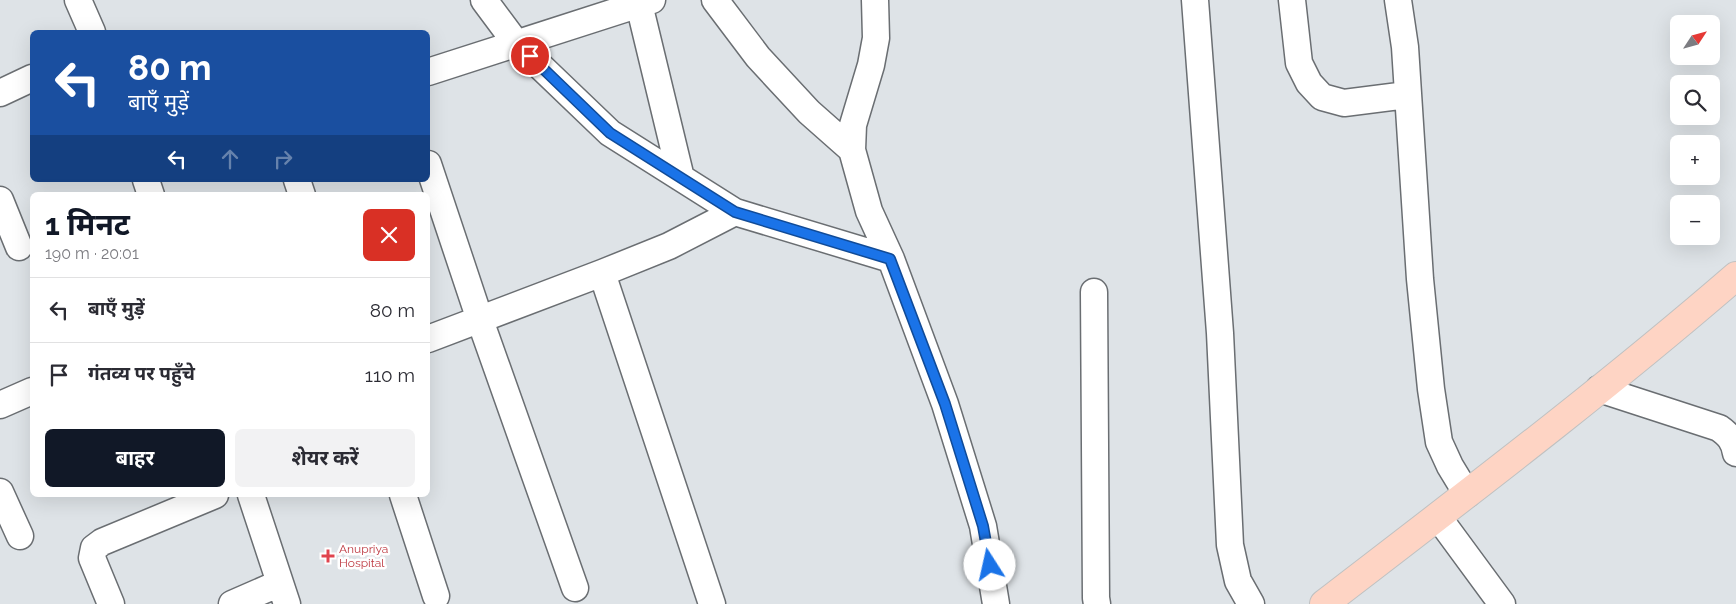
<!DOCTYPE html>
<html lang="hi">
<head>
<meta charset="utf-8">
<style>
	body { margin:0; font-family:Raleway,"Noto Sans Devanagari",sans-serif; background:#f2f2f3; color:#2b2b33; height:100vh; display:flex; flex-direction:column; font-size:19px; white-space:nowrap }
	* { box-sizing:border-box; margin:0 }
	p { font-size:16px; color:#7c7c81 }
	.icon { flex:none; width:28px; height:28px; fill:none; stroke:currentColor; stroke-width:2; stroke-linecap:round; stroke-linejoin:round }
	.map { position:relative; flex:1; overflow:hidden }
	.panel { position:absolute; left:30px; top:192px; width:400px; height:305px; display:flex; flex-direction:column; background:#fff; border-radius:8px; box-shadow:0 5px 20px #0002 }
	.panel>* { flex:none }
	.guide { position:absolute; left:30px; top:30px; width:400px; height:152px; border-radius:8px; box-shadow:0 5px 20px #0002; background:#1a4fa0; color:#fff; overflow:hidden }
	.needle { width:32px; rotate:54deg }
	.fabs { position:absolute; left:1670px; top:15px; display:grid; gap:10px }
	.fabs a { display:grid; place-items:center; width:50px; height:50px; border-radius:8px; background:#fff; box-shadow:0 5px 20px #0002; font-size:25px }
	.pin { position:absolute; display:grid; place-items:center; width:42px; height:42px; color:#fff; margin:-21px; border:2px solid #fff; border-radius:50%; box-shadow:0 1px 5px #0007 }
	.me { position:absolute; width:55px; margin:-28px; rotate:350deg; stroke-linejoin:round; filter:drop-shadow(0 0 4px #0008) }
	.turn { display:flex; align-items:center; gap:18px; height:105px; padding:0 15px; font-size:22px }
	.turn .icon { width:65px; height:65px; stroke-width:2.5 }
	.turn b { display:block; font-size:35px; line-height:42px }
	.lanes { display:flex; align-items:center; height:48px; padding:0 15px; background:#0003; justify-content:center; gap:25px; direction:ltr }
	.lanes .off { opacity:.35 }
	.round { display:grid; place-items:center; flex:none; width:52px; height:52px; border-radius:8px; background:#f2f2f3 }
	.head { display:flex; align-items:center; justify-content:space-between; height:85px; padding:0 15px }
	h1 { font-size:30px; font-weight:700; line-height:38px; color:#111827 }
	.action { display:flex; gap:10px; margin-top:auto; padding:10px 15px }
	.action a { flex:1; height:58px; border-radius:8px; background:#111827; color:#fff; font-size:20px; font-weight:700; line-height:58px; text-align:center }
	.action a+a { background:#f2f2f3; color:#2b2b33 }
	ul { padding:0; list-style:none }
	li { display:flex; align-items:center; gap:15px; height:65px; padding:0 15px; border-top:1px solid #e1e1e2 }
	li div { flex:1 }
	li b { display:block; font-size:19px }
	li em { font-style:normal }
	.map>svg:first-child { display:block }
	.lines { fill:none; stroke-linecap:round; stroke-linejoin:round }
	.minor-casing { stroke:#6a6e72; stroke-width:29 }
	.major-casing { stroke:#c0c1c1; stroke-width:30 }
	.minor { stroke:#fff; stroke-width:26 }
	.major { stroke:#fed4c4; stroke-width:28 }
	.route-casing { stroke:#114b97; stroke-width:12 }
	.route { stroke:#1a73e8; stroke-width:9 }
	.health-dot { fill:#e0444e; stroke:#fff; stroke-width:2 }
	.labels { text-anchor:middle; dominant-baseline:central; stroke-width:5; stroke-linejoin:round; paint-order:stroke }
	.health-label { font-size:12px; fill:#be3a42; stroke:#fff; text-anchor:start }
</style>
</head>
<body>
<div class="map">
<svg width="1736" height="604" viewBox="0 0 1736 604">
	<rect width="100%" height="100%" fill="#dee3e7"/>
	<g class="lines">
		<g class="minor-casing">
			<path id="minor" d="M78,0L92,32
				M484,0L516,43L610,133L735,212L891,259
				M715,0L758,57L809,112L852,150
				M875,0L876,38L871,65L853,125L852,150L869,211L891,259L945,404L983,526L996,604
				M1195,0L1220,333L1230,545L1238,581L1251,604
				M1292,0L1299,63L1309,83L1322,97L1344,103L1407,95
				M1398,0L1405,47L1420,279L1431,389L1439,442L1450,466L1467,494
				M639,4L681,178
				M428,72L652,0
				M0,93L32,78
				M428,164L480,320L575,588
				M146,180L151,195
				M297,180L302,195
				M0,200L19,247
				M602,273L712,604
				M1094,292L1096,598L1097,604
				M428,339L602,273L669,246L735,212
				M1599,389L1719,428C1729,435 1734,441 1736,453
				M0,405L32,391
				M0,492L20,536
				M251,495L287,604
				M403,495L436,596
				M1438,517L1502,604
				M111,604L92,558L94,548L102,542L215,495
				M232,604L280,583"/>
		</g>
		<g class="major-casing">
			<path id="major" d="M1324,604C1463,497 1603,391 1736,276"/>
		</g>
		<use href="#minor" class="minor"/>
		<use href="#major" class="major"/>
	</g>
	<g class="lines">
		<g class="route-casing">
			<path id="route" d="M530,56L610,133L735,212L890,259L945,404L983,526L990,565"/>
		</g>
		<use href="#route" class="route"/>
	</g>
	<path class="health-dot" d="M325.5 548.5h5v5h5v5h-5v5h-5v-5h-5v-5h5z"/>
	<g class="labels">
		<g class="health-label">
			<text x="339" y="549">Anupriya<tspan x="339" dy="14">Hospital</tspan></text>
		</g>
	</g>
</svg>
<div class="fabs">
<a><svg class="needle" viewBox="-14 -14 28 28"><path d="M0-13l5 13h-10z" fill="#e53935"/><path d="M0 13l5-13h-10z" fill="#7c7c81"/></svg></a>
<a><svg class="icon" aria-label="search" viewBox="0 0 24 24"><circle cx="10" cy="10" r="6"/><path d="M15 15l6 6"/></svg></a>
<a>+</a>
<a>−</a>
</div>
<div class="pin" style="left:530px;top:56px;background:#d93025"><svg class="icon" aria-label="arrive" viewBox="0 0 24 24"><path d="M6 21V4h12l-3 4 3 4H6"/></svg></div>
<svg class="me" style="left:990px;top:565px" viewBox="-20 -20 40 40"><circle r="19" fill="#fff"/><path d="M0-13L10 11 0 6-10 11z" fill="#1a73e8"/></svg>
<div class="guide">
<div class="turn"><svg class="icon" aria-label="left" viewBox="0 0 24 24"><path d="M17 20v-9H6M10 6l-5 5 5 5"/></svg><div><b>80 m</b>बाएँ मुड़ें</div></div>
<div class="lanes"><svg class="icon" aria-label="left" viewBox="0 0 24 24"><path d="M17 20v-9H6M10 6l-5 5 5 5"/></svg><svg class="icon off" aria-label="ahead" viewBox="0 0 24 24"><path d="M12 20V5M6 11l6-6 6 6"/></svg><svg class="icon off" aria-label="right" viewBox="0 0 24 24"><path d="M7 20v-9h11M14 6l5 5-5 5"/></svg></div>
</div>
<section class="panel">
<div class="head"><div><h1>1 मिनट</h1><p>190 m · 20:01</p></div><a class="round" style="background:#d93025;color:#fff"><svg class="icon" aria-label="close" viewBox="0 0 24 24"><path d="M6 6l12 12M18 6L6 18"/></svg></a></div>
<ul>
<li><svg class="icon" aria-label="left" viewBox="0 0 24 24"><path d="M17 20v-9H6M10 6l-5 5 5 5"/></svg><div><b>बाएँ मुड़ें</b></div><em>80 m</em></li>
<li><svg class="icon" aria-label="arrive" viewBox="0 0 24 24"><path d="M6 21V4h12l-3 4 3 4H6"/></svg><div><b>गंतव्य पर पहुँचे</b></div><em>110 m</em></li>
</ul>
<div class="action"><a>बाहर</a><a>शेयर करें</a></div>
</section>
</div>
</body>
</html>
